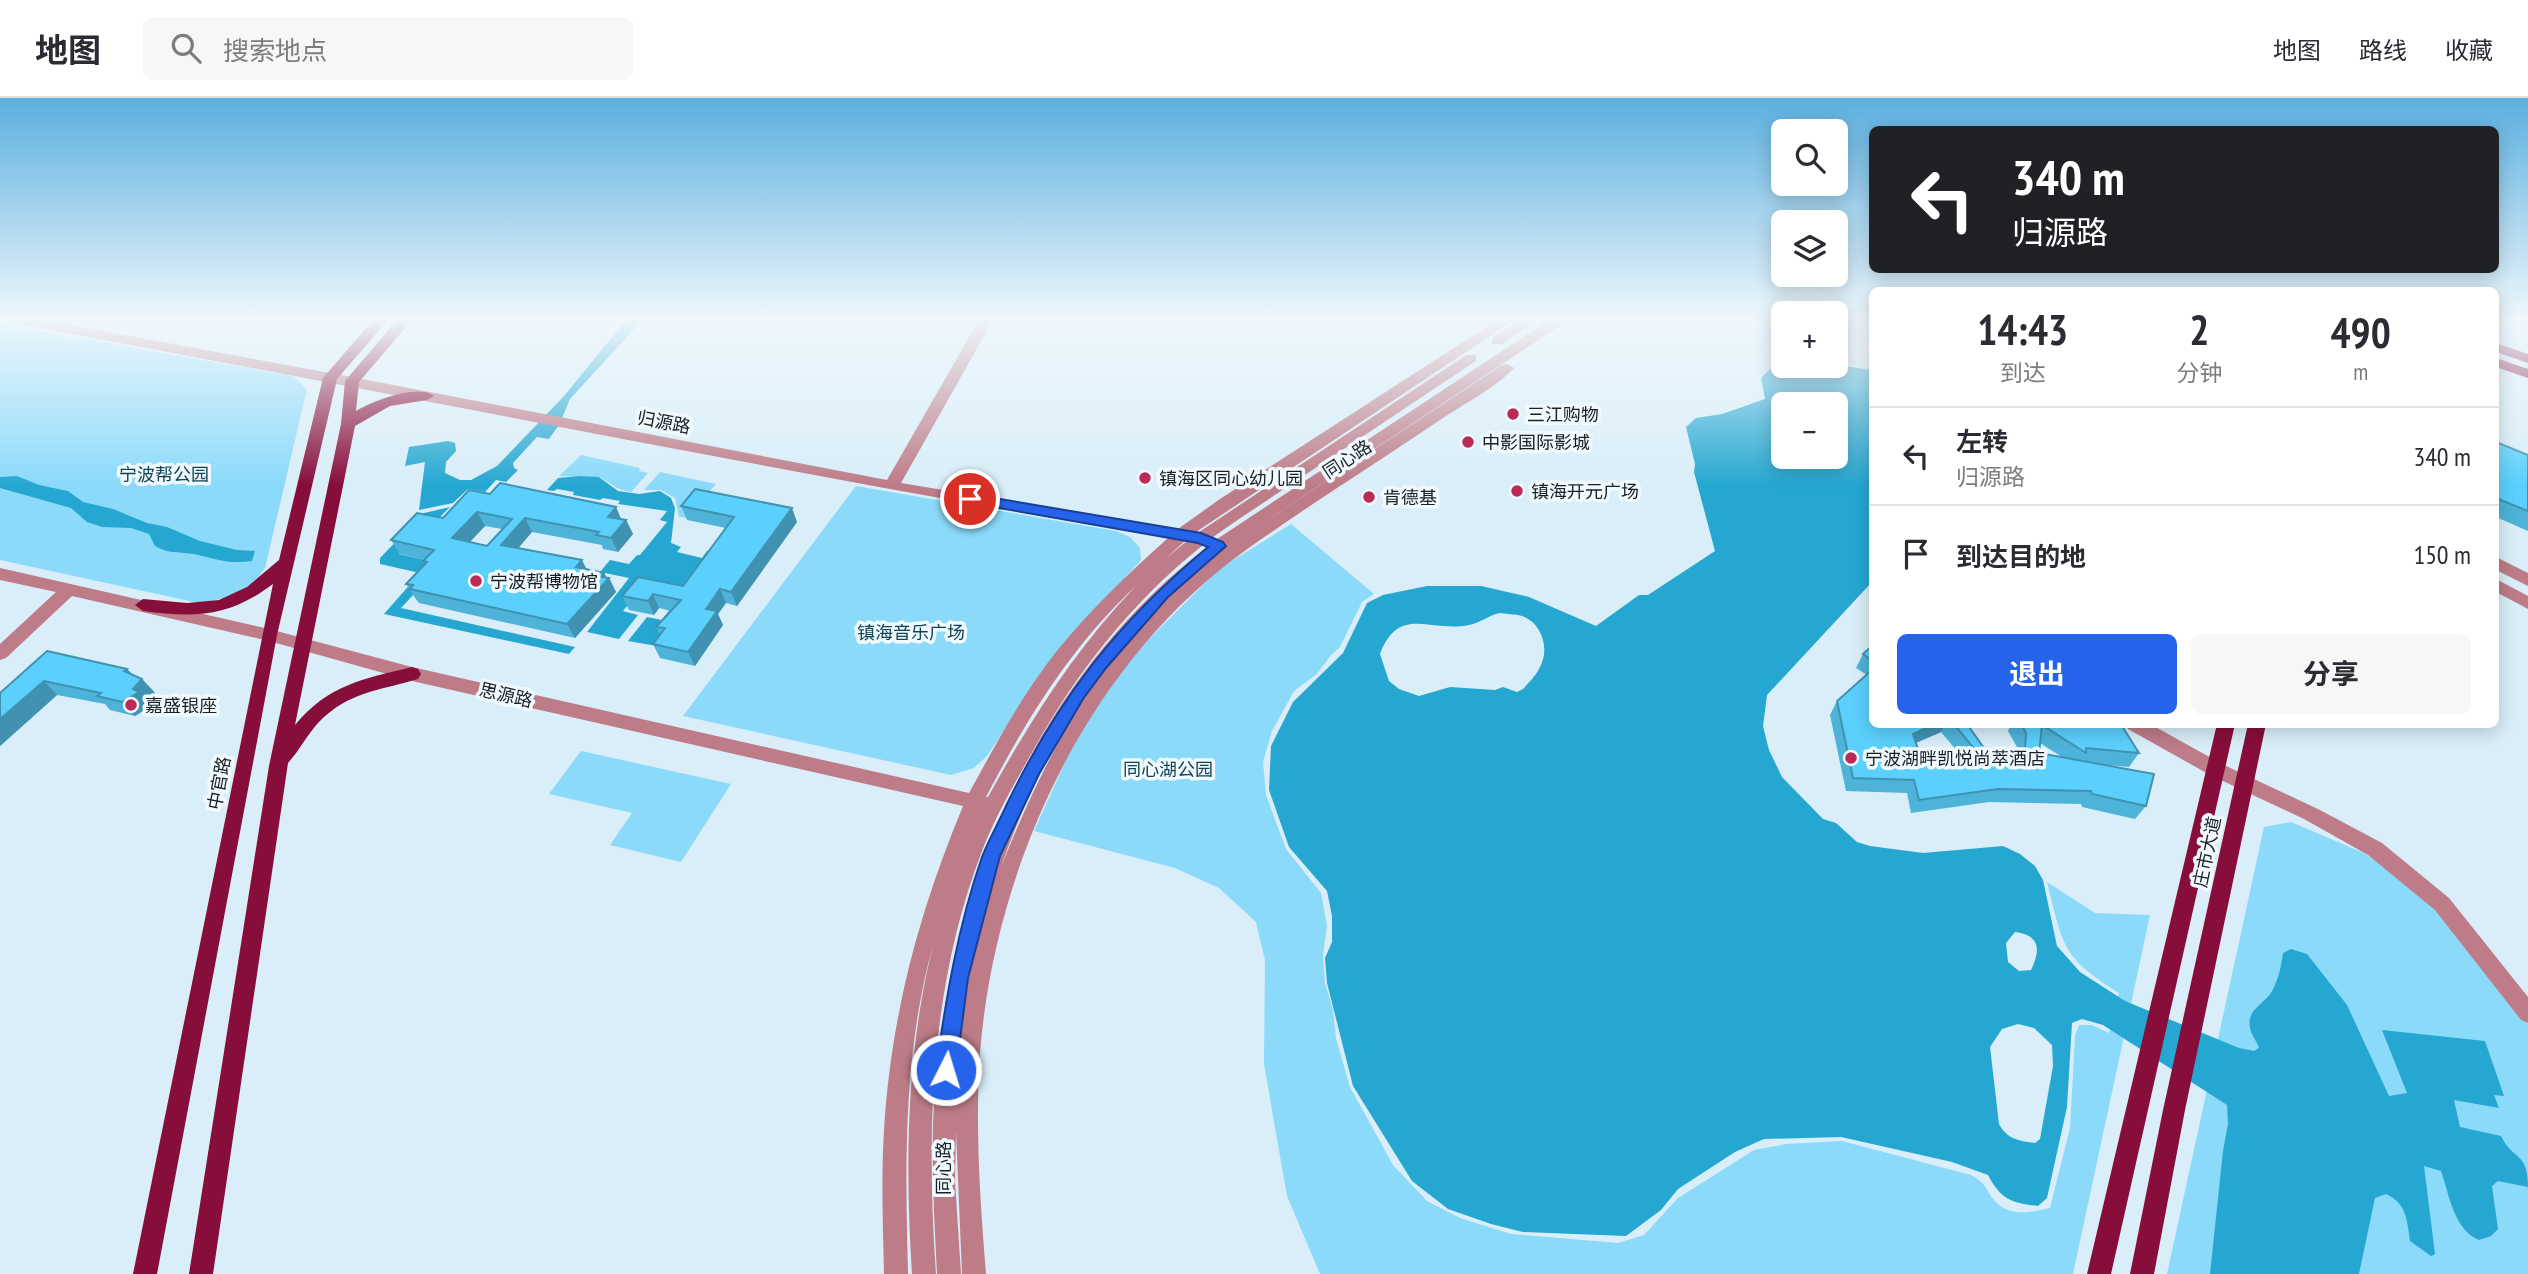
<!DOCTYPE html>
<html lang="zh">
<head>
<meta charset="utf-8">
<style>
	body { margin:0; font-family:"PT Sans Narrow","Noto Sans SC",sans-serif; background:#f7f7f7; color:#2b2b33; height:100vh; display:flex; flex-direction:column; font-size:26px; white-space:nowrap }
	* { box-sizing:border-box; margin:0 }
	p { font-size:23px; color:#7c7c81 }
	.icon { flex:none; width:38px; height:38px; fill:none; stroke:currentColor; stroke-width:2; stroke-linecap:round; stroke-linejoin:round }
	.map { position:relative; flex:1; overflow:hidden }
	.drawer { position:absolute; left:1869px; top:189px; width:630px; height:441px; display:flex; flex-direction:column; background:#fff; border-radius:10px; box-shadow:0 4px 18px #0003 }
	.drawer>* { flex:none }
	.banner { position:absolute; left:1869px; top:28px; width:630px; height:147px; border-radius:10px; box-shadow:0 4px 18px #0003; background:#202124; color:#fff; overflow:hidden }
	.buttons { position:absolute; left:1771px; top:21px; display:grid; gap:14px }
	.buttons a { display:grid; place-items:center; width:77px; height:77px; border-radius:10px; background:#fff; box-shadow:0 4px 18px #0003; font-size:35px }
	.pin { position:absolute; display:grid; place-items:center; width:60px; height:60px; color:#fff; margin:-30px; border:4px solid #fff; border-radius:50%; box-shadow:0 2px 7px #0007 }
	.me { position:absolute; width:77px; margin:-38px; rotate:5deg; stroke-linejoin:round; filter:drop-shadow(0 0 5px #0008) }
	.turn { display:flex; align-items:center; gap:24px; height:147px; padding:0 28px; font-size:32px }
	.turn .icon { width:91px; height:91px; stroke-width:2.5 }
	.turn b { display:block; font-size:49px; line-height:60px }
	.eta { display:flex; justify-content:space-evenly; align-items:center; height:119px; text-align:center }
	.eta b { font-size:42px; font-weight:700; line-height:49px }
	.cta { display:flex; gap:14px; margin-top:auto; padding:14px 28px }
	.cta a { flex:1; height:80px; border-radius:10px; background:#2563eb; color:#fff; font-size:28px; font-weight:700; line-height:80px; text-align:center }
	.cta a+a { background:#f7f7f7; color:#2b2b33 }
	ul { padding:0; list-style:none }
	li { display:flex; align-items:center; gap:21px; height:98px; padding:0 28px; border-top:2px solid #e1e1e2 }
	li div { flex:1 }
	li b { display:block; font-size:26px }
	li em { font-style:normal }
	header { display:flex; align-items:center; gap:42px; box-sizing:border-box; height:98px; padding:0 35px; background:#fff; border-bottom:2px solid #e1e1e2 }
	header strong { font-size:33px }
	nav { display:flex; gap:38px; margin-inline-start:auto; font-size:24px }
	.search { width:490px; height:63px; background:#f7f7f7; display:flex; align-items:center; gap:18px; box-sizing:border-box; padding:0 24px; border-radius:10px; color:#7c7c81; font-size:26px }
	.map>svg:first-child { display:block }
	.green { fill:#8bdafa }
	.water { fill:#26a7d1; fill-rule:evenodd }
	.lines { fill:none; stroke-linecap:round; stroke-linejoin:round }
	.minor { fill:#bd7c88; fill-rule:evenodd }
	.major { fill:#870e3a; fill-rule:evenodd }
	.wall { fill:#4eb3d9; fill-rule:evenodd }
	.shaded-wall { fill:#4092b0 }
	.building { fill:#5bd0fc; stroke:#4092b0; stroke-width:2; fill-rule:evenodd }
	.route { fill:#2563eb; stroke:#184099; stroke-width:2 }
	.poi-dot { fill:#ba2b58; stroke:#f0f9fd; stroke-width:2.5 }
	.labels { text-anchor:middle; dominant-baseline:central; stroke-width:7; stroke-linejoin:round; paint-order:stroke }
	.poi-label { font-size:18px; fill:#182023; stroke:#f0f9fd; text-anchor:start }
	.street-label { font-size:18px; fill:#182023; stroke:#f0f9fd }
	.park-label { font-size:18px; fill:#104355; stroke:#f0f9fd }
</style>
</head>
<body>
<header>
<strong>地图</strong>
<div class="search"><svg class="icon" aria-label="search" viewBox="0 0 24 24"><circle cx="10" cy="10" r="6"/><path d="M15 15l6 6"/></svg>搜索地点</div>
<nav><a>地图</a><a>路线</a><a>收藏</a></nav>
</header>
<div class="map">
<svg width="2528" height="1176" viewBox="0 0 2528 1176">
	<rect width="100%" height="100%" fill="#d9eef8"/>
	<path class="green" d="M0,226L292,278L307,291L265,470C245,498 232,500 199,505L0,462Z
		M581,357L640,370L639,373L648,375L631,394L619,391L600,379L559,378Z
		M660,374L716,386L687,420L679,419L675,400L661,392H644Z
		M856,388L1116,433L1130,439L1140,450L1141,462L1045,569L987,658L974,670L951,677L683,618Z
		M1291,426L1374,496L1362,504L1340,549L1331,557L1317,576L1294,593L1272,633L1263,664L1266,697L1286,751L1321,795L1327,827L1323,858L1325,885L1333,912L1336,940L1350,989L1393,1067L1427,1103L1460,1120L1511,1136L1618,1145L1644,1137L1678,1100L1754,1052L1786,1046L1842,1043L1971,1077C1989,1087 1985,1093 1997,1105C2011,1119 2033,1114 2050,1110L2070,1030L2075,938L2079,927H2092L2109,935L2119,895C2061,859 2063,847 2047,784L2095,815L2150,817L2073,1176H1320L1287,1098L1264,966L1265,862L1256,824L1219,790L1175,770L1034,733L1067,660L1096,608L1128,562L1219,471Z
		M581,653L731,686L681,764L610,747L632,715L549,696Z
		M2291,724L2364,755L2437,804L2497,878L2528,926V1176H2167L2264,729Z"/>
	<path class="water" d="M626,222H638L636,229L570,301L559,327L549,341L537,339L513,365L514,370L518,372L506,384L496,382L485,394L468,391L453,405L419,412L425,364L405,368L409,349L448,343L455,345L456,353L446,364L445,375L460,382H471L497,368L564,298Z
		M1783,261V268L1836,267L1872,272V484L1767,597L1763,628L1769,652L1782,679L1823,721L1836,725L1857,744L1870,748L1923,755L2003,748L2020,756L2035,768L2043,782L2057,848L2080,874L2125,903L2239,950L2254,953L2259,950C2257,943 2251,937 2250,930C2246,911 2265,906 2272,893C2279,880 2281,869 2283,855L2291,851L2307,856L2347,907L2389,998L2407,995L2382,932L2485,943L2504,998L2494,997L2499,1010L2454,1002L2460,1029L2501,1038C2513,1063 2528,1053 2528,1089L2498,1083L2492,1088L2498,1131L2491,1138L2479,1142C2454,1132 2449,1096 2441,1073L2424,1068L2435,1156L2431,1158L2410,1143C2407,1122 2407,1106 2386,1096L2375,1100L2359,1176H2210L2223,1053L2228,1026L2227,1007L2103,927L2082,921L2072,925L2067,1009L2047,1100L2038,1108C2012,1105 2001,1102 1988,1077L1952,1064L1841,1039L1764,1041L1735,1054L1678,1091L1661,1112L1626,1138L1523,1134L1491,1126L1448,1111L1412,1083L1353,988L1327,885L1325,860L1332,844V818L1327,793L1289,749L1269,692L1271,648L1293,604L1343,555L1367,505L1383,497L1427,488H1481L1529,499L1596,528L1639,497H1648L1715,453L1694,374L1695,366L1686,329L1696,320L1722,316L1765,301L1761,280L1779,262ZM1783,306H1836V359H1783ZM1499,515C1506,516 1515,516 1522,518C1542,525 1550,551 1540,569C1536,578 1529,584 1523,591L1517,594L1503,589L1495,592L1450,589L1419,598L1399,591L1389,583L1380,556C1399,506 1430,535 1469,527C1480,525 1488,518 1499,515ZM2015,834C2040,837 2041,852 2031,872L2019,873L2008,864L2006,845ZM2018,926L2034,930L2052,947L2053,968L2040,1041L2035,1045C2019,1043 2007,1041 1999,1026L1990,949L2002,931Z
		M17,378L39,387L68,393L83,404L113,411L147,425L167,429L200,443L237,452L255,453L252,463C225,466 222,462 198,457C182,453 170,457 155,448L149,436L131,430L102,429L87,424L71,410L0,390V379Z
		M579,378L599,379L618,393L639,396L660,393L671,400L675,410L671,445L681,449L677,454L702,460L707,453L712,454L657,548L628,543L647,519L662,522L685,491L647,483L623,513L638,517L619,541L587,534L629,480L600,474L610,462L629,466L637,457H640L667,424L660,422L667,413L618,406L620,403L603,400L600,402L573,397L574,394L557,391L554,393L547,392L558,380Z
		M450,409L430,429L426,428L399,456L442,466L401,510L575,549L569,556L384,516L420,475L380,466V460L424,415Z"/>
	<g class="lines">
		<path class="minor" d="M12,222H43L352,279L887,382L979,222H993L901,385L1178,431L1220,401L1497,222H1514L1196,434H1199L1466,257H1476V263L1239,421L1213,439L1217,441L1549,222H1566L1564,225L1240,440L1502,267L1507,266L1514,270C1497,289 1462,307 1440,322C1375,366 1309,407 1246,452C1089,564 995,765 980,955C975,1028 980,1102 986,1176H962L956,1034L955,1083L961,1176H937C934,1114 930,1053 935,991C950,785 1040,577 1207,449L1203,447C1133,503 1078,572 1035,649C1016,683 996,717 982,753C930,888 926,1034 936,1176H912C905,1065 906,952 934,844C903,952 905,1065 908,1176H884C883,1128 881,1080 884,1032C891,917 919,814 963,708L412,583L269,543L72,498L6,560L0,562V546L56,494L0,482V470L269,531L412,569L969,695C996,646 1022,597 1056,554C1090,512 1128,476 1168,440C784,375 402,297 19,226ZM1185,443H1187L1165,461ZM1136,488C1075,551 1030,623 988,699H986C1026,622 1072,547 1136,488ZM1074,617C1045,666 1022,716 1001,769C1019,716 1043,665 1074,617Z
			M1520,222H1537L1502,246H1492V240Z
			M2496,459L2528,475V488L2496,472Z
			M2496,481L2528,498V511L2496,494Z
			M2125,626H2150L2224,667L2318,711L2382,745L2449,800L2528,899V925L2521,922L2435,812L2368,757L2304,721L2210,677L2128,631Z"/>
		<path class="major" d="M373,222H388L337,281L277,537L157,1176H133L273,486C229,519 196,520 143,513L135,507L143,501L187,505L219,502L247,489L279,462L323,280Z
			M397,222H412L359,284L356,313C372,303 419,285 434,298L427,302L390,308L355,328L295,627C329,586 364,581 412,569L418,571L421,576L418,581C379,593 349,593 318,625C307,637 299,653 288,665L213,1176H189L269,668L341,326L345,283Z
			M2496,245L2528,256V265L2496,254Z
			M2496,260L2528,271V280L2496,269Z
			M2217,626H2235L2111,1176H2087Z
			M2248,626H2266L2185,1012L2154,1176H2130L2163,1012Z"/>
	</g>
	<path class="wall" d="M2496,344L2528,357V433L2496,419Z
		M469,392L626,422L633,436L618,454L603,451L602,447L532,434L518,450L586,471L604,475L607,480H609L616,494L575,540L419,505L415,500L406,486L425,466L423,463L424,462L400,456L391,442L443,420ZM485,428L502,431L487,448L470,444Z
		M681,408L797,424L737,508L726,505L718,516L723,527L695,568L660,560L653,546L660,536L656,529L671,513L659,510L654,517L629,512L622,498L683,488L726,430L687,422Z
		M1872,548V626H1967L1991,660L2017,654V649L2008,633L2011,626H2124L2123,628L2139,655L2129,669L2097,666L2146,708L2135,721L2082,709L2081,706L1989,704L1911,715L1907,695L1846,693L1830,617L1837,603L1867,577L1856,570L1863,556ZM1941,634L1957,653L1919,654L1916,645ZM2040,645L2062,659L2039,655Z
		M47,553L127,571L133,577L142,581L155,595L147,603L151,608L135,618L110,612L105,606L57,597L0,648Z"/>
	<path class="shaded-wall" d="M616,409L622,423L608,419Z
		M792,410L797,424L737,508L731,494Z
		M477,414L485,428L460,454L452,440Z
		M525,420L532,434L509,461L501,447Z
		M626,422L633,436L618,454L611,440Z
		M582,462L589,476L576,469Z
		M604,475L608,482L609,480L616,494L575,540L567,526Z
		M720,491L726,505L718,516L723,527L695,568L688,554L706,511Z
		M653,496L659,510L654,517L648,503Z
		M127,571L139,584L142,581L155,595L147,603L151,608L135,618L122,604L133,591L124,573Z
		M44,583L57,597L0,648V621Z
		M1935,626H1945L1941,634L1906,649L1913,636Z"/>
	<path class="building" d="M2496,344L2528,357V413L2496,400Z
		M500,385L616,409L608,419L626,422L611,440L596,437L599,434L525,420L501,447L582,462L576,469L604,475L601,479L609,480L567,526L410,491L413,487L406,486L427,464L423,463L434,452L391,442L417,415L443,420L469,392L490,396ZM477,414L512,421L487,448L452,440Z
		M695,391L792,410L731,494L720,491L706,511L717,513L688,554L653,546L665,530L656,529L681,502L653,496L648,503L622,498L638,479L683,488L734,419L681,408Z
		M1872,548V563L1863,556Z
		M47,553L127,571L124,573L142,581L133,591L139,594L122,604L97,598L101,595L44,583L0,621V595Z
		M1872,572V626H1935L1913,636L1919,654L1944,651L1980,658L1954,626H1967L1991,660L2025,652L2026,635L2021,626H2123L2122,628L2139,655L2086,650V655L2042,627L2039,655L2154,676L2146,708L2092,696L2091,693L1998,691L1919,702L1914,682L1853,680L1837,603Z"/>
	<linearGradient id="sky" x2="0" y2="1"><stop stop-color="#5aafdf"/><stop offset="0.57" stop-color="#eef7fc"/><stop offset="1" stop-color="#eef7fc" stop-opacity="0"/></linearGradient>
	<rect width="2528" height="387" fill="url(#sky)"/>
	<path class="route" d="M970,396L1201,435L1223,444L1226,448L1168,499L1106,570L1083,601L1039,676L1000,758L968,880L956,972L953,978L946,981L939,978L936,972C946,900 958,828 982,759C989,741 999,724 1007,706C1059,599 1117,525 1208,449L1198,445L965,404L963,401Z"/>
	<g class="poi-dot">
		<circle cx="1513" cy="316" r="7"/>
		<circle cx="1468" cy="344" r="7"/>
		<circle cx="1145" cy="380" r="7"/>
		<circle cx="1517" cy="393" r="7"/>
		<circle cx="1369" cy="399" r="7"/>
		<circle cx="476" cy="483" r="7"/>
		<circle cx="131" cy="607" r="7"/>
		<circle cx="1851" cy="660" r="7"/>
	</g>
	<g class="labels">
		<g class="poi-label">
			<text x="1527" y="316">三江购物</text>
			<text x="1482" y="344">中影国际影城</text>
			<text x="1159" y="380">镇海区同心幼儿园</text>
			<text x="1531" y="393">镇海开元广场</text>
			<text x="1383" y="399">肯德基</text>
			<text x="490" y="483">宁波帮博物馆</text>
			<text x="145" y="607">嘉盛银座</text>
			<text x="1865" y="660">宁波湖畔凯悦尚萃酒店</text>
		</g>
		<g class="street-label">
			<text transform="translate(664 324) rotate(11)">归源路</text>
			<text transform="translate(1347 361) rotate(-33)">同心路</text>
			<text transform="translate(506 597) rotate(13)">思源路</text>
			<text transform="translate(219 685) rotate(-79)">中官路</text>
			<text transform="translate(2207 754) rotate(-78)">庄市大道</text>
			<text transform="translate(943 1070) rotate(-90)">同心路</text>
		</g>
		<g class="park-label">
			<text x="164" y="376">宁波帮公园</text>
			<text x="911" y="534">镇海音乐广场</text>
			<text x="1168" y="671">同心湖公园</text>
		</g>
	</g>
</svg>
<div class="buttons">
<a><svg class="icon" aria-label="search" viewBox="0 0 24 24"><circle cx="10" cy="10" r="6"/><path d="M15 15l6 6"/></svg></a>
<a><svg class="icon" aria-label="layers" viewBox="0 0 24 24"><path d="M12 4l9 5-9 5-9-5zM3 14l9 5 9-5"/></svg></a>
<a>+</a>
<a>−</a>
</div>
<div class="pin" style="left:970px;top:401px;background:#d93025"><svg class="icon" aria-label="arrive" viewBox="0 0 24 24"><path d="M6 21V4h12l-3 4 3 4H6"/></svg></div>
<svg class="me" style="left:946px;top:972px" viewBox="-20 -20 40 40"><circle r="17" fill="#2563eb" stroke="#fff" stroke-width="3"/><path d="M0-11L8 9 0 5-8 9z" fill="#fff"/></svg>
<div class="banner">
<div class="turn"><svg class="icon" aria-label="left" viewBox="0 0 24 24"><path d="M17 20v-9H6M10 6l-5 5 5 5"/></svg><div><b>340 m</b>归源路</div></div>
</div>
<section class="drawer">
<div class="eta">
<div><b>14:43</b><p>到达</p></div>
<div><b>2</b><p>分钟</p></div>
<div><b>490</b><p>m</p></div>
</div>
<ul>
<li><svg class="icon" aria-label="left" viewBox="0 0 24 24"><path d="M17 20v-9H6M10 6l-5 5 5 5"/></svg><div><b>左转</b><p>归源路</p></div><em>340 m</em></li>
<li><svg class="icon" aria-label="arrive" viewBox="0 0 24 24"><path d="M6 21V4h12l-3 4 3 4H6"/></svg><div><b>到达目的地</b></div><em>150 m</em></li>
</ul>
<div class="cta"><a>退出</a><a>分享</a></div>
</section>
</div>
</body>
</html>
